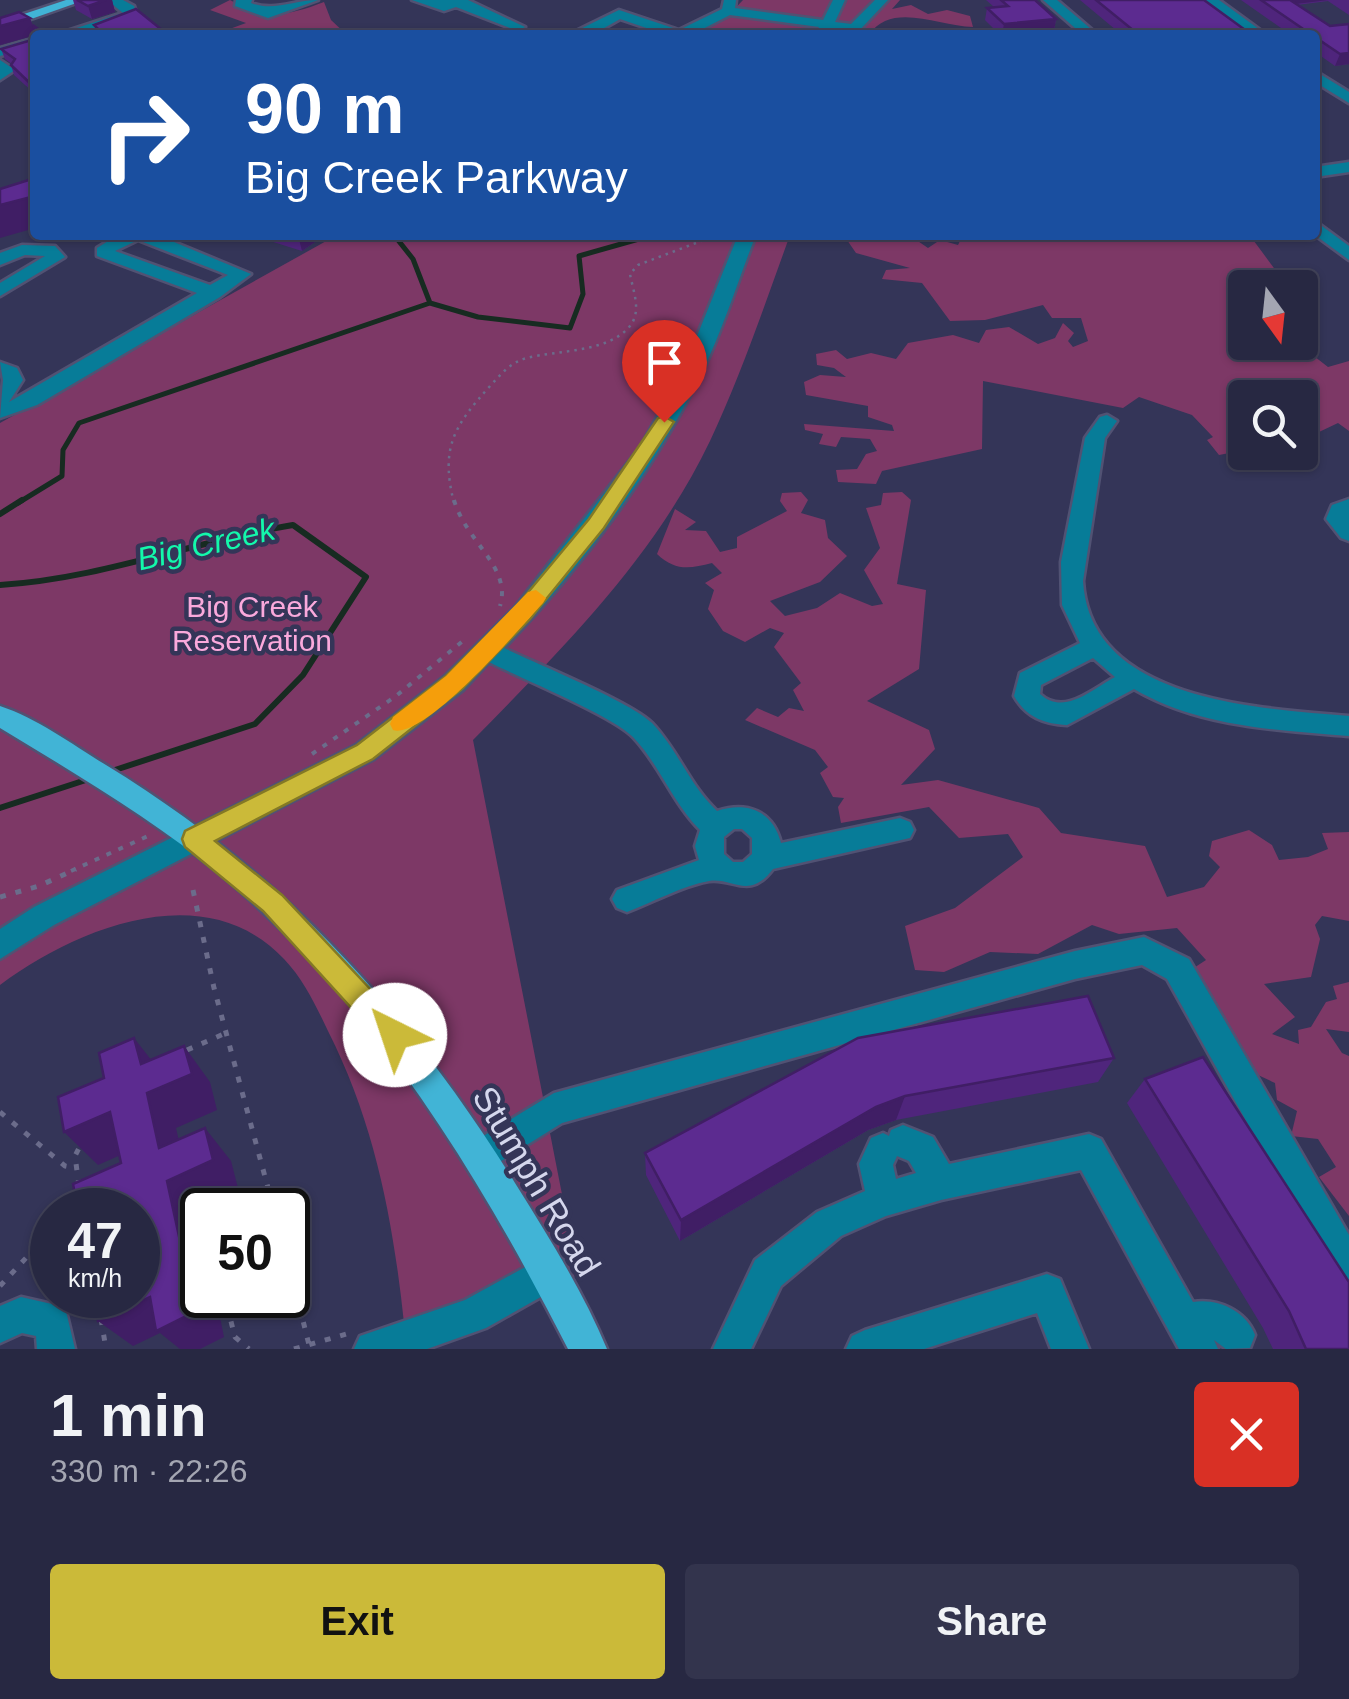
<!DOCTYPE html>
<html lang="en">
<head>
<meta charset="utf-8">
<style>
	body { margin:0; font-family:Arial,sans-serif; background:#33344d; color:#f1f3f6; height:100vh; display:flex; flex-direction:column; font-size:38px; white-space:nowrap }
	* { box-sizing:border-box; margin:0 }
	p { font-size:32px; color:#a4a6b2 }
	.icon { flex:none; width:55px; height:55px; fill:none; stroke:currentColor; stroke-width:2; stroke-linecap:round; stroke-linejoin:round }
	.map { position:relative; height:1349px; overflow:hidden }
	.panel { display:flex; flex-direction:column; background:#272842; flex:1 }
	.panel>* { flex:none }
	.guide { position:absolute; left:30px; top:30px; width:1290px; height:210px; border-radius:10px; box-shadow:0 2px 8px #0004,0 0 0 2px #43445b; background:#1a4fa0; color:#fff; overflow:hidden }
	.needle { width:65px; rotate:165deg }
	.controls { position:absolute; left:1228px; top:270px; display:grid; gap:20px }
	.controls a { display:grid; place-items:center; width:90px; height:90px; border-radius:10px; background:#272842; box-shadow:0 2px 8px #0004,0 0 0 2px #43445b; font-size:50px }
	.speed { position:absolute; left:30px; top:1188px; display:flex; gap:20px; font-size:50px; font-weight:700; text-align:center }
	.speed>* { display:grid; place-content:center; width:130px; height:130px; border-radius:50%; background:#272842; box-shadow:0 2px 8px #0004,0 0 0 2px #43445b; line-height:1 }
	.speed small { font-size:25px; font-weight:400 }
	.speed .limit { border:5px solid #111; border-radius:15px; background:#fff; color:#111 }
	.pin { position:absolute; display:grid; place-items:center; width:85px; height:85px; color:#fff; margin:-102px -42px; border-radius:50% 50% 50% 0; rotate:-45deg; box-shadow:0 0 10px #0007 }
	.pin .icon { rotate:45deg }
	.me { position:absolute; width:110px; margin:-55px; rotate:319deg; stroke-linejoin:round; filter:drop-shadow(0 0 8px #0008) }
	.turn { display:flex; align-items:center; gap:35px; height:210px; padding:0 50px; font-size:45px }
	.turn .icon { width:130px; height:130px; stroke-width:2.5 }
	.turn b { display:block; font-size:70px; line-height:85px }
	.round { display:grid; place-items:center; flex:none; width:105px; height:105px; border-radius:10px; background:#33344d }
	.summary { display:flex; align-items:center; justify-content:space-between; height:170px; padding:0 50px }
	h1 { font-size:60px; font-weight:800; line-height:75px }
	.action { display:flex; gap:20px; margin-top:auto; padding:20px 50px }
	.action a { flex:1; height:115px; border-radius:10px; background:#cbba39; color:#111; font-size:40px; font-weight:800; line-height:115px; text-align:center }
	.action a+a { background:#33344d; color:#f1f3f6 }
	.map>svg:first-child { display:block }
	.green { fill:#7d3866 }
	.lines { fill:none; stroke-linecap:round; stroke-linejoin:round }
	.stream-far2 { stroke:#172b21; stroke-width:4 }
	.stream-far1 { stroke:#172b21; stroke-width:5 }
	.stream { stroke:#172b21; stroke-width:6 }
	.minor-casing { stroke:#515273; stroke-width:5 }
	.major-casing { stroke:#515273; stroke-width:5 }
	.path-far2 { stroke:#6b6c8b; stroke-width:2.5; stroke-dasharray:2.5 5; stroke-linecap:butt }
	.path-far1 { stroke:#6b6c8b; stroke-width:4; stroke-dasharray:5 8; stroke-linecap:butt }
	.path { stroke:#6b6c8b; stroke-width:5; stroke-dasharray:6 10; stroke-linecap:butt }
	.minor { fill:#077c98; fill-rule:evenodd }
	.major { fill:#41b4d6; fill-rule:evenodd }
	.wall { fill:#4f257c }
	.shaded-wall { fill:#401e65 }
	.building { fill:#5c2b90; stroke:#401e65; stroke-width:2.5 }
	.route { fill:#cbba39; stroke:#847925; stroke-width:2.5 }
	.slow { fill:#f59e0b }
	.labels { text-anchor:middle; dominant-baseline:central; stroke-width:9; stroke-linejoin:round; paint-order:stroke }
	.park-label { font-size:30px; fill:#faa9dc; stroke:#343558 }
	.water-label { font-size:32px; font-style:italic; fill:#13f8ab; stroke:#343558 }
	.near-street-label { font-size:35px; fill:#d5d7ed; stroke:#343558 }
</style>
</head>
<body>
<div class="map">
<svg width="1349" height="1349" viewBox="0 0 1349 1349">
	<rect width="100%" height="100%" fill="#343558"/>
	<path class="green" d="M230,0C266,20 287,16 324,2L331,20L347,35H213L246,23L210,10Z
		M743,0H900L892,9L911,5L928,14L947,10L970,16L973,27C939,26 891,1 869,35H694L724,20Z
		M337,235H790C765,304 741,375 710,441C654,558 562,649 473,740L578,1276L404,1323C393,1220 375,1124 328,1031C316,1006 304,980 284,959C205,875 77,928 0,985V423Z
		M909,235L928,248L940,240L958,245L963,235L1251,237L1288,287L1245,288V342H1300V304L1318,328L1301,346L1328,367L1349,361V431L1338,423L1300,441V398H1245V450L1219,455L1207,440L1213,437L1192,415L1139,397L1123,408L983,381L982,449L882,471L876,484L838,482L836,470L857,469L866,454L877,451L870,439L841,437L836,447L819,444L823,434L805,430L804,424L894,431L892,425L868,417V406L806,395L804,382L820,375L846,377L834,368L817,365L816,354L836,350L847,359L871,353L896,359L908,343L953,335L979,343L986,330L1009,327L1038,344L1055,338L1063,323L1074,333L1068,341L1073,347L1088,341L1081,318H1052L1043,305L985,320L950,321L922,283L882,279L886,270L910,268L856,253L847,240Z
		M801,492L808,500L801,513L825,520L828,538L847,556L820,582L770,601L785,616L817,608L840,593L872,606L883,604L864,570L880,548L866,508L881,505L883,493L902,492L911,500L897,584L926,590L919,669L867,701L929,730L935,749L901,785L938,780L1039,808L1061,833L1145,846L1167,897L1204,887L1220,867L1209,856L1212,841L1249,830L1272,845L1279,860L1308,857L1328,849L1322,833L1349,832V921L1322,916L1315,925L1320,939L1311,977L1264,984L1295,1017L1272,1034L1299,1044L1298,1030L1311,1027L1326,1002L1337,999L1333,986L1349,982V1032L1326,1029L1342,1053L1349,1056V1216L1319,1177L1336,1167L1318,1139L1291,1136L1297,1111L1277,1100L1275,1083L1245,1069L1177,979L1206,960L1177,928L1119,934L1092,925L1038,954L990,952L944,972L915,970L905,926L955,908L1023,857L1008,834L959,838L929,807L841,823L838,807L844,798L833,797L820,773L828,767L815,750L745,720L757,708L778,717L789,708L804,711L793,690L801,683L774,647L784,633L770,628L745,642L723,631L708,609L714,590L705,583L722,573L712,563C689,569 675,571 657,554L675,509L696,522L685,530L706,531L720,552L737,548V537L787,511L780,501L782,493Z"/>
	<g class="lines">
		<path class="stream-far2" d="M747,35L758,30"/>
		<path class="stream-far1" d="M430,303L478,317L570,328L583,294L579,256L653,235
			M18,503L62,476L63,450L79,423L430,303L413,259L394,235"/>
		<path class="stream" d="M0,514L22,500
			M0,585C101,579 194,541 293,525L366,577L303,675L255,724L109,772
			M0,808L92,778"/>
		<g class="minor-casing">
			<path id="minor" d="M107,0H123L134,6L137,15L77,35H55L123,13Z
				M236,0H252L251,3C274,12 293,0 318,0L268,18L235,6Z
				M412,0H468L525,27L518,31L456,7L444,11Z
				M724,0H736L735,8L823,20L833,0H845L835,22L851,24L875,0H888L855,35H840L843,31L832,29L829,35H815L819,27L730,15L691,35H667L620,19L592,35L572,33L619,10L679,30L722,9Z
				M1043,0H1057L1098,35H1083Z
				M1205,0H1219L1267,35H1251Z
				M35,38V46L0,56V48Z
				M0,60L15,70L0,80Z
				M1315,71L1349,92V103L1315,82Z
				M1349,162V172L1315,177V167Z
				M1315,221L1349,246V260L1315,235Z
				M118,235H157L251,274L220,297L37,405L0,418L3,380L0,362L17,368L23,380L9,402L197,293L97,256V248ZM138,240L228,275L210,285L115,251Z
				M738,235H756C738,280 724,327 703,370C654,471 582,567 504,648C535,663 631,702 652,723C678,750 690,786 717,811C747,801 773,811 781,843L900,818L910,822L914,830L910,838L773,869C749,901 733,877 709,881C682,886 653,902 627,912L617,908L612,899L617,890L699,860L695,846L700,830C672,802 660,765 633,737C613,716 520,678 489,662L463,690L374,759L54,925L0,959V929L34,907L356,745L445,676L515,607L641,446L684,368ZM734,829H742L752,838V854L743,862H733L724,854V837Z
				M22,245L55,246L65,257L0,296V283L45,256L25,255L0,265V253Z
				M1107,415L1117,421L1105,438L1083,581C1090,702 1260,708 1349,716V736C1276,730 1199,727 1134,689L1067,725C1044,724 1026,717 1014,696L1020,673L1080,643L1062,605L1061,562L1085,438L1100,417ZM1093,658L1115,677C1091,690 1064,716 1040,694L1041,685Z
				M1349,499V541L1341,538L1326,519L1332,505Z
				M1144,937L1189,959L1349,1235V1287L1336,1282L1167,979L1142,965L1075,979L562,1123L482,1173L470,1168L465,1156L470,1144L554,1093L1075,951Z
				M903,1125L933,1137L949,1164L1089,1134L1101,1139L1193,1302C1218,1298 1246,1311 1255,1335L1250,1348L1226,1349L1214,1340L1218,1349H1179L1081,1170L941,1200L886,1216L841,1236L781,1286L751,1349H713L755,1260L817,1212L865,1191L859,1164L871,1138L883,1133L889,1136L891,1130ZM897,1156L909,1161L916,1173L896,1179L893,1165Z
				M549,1254L562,1259L567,1272L562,1285L486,1328L427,1349H354L360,1336L465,1300Z
				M1047,1274L1060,1279L1089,1349H1051L1037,1313L924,1349H846L852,1336L865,1330Z
				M21,1297L65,1307L75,1349H37L36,1336L22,1333L0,1343V1306Z"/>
		</g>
		<g class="major-casing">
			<path id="major" d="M66,0H85L0,30V22Z
				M0,706C37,718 73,745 106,765C281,872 407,1009 515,1183C548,1236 583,1291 607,1349H568C479,1175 373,1001 221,875C152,819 76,774 0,728Z"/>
		</g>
		<path class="path-far2" d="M454,503C440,447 454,426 491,385C502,373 511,362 527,358C557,350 608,353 630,326C642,311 633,291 630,274L638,265L717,235"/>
		<path class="path-far1" d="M454,500C466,542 512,567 500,606
			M312,754L396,696L464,640
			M71,871L148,836"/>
		<path class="path" d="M193,890L214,988L274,1210
			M0,897L39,886L76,869
			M187,1050L226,1033
			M0,1112L65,1166L76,1168
			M79,1186L75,1156L82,1142
			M209,1210H215
			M263,1210L273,1205
			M288,1260L310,1349
			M0,1286L52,1230
			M227,1306L235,1337L249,1349
			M101,1319L106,1349
			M294,1349L350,1333"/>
		<use href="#minor" class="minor"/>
		<use href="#major" class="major"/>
	</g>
	<path class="wall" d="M73,0H112L115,12L92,19L76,10Z
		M986,0H1035L1056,19L1054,31L1000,35L985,20L987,8L994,7Z
		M1080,0H1204L1252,35H1122Z
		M1241,0H1349V15L1328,1L1297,5L1330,26L1349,24V64L1335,66L1315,52V35H1291Z
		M0,18H30L35,35V94L14,75L11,65L12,64L5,59L1,49L35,39L34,35L0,45Z
		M251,235H325L302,251Z
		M858,1038L1114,1058L1098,1082L896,1120L868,1130L680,1241L646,1175L645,1153Z
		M1145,1079L1349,1349H1273L1263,1328L1127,1103Z"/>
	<path class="shaded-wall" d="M106,0H112L115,12L92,19L88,6Z
		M1282,0H1329L1279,6Z
		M30,18L36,35L0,45V26Z
		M1056,19L1054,31L1002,35L1004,24Z
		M162,30L163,35H147Z
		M1349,53V64L1335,66L1340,54Z
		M35,196V228L0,238V205Z
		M298,235H325L302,251Z
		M134,1038L163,1075L184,1046L210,1082L217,1110L176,1128L186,1172L205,1128L231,1161L239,1192L195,1212L202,1242L180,1241Z
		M905,1096L896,1120L868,1130L680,1241L681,1220L876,1107Z
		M110,1112L141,1146L98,1165L64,1132Z
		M129,1199L138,1210H105Z
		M202,1269V1295H234L217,1303L224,1337L200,1349H180L160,1333L133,1346L98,1321Z"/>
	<path class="building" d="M77,0H106L88,6Z
		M1001,0H1035L1056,19L1004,24L987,8L1008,6Z
		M1096,0H1204L1252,35H1139Z
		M1261,0H1290L1330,26L1349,24V53L1340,54L1315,37V35H1312Z
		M136,9L162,30L147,35H104L94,25Z
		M19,12L30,18L0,26V18Z
		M34,26L47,35H35V88L11,65L15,59L1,49L35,39Z
		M35,178V196L0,205V189Z
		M1088,996L1114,1058L905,1096L876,1107L681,1220L645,1153L858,1038Z
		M134,1038L141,1064L184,1046L192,1074L147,1093L159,1148L205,1128L213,1160L167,1181L180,1241L202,1231V1269L188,1276L196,1311L156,1331L150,1297L98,1321L94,1295H138V1260L141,1259L138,1239V1210H132L129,1199L105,1210H78L73,1184L121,1163L110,1112L64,1132L58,1097L104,1078L99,1053Z
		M1203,1057L1349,1282V1349H1306L1289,1311L1145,1079Z"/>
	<path class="route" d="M664,416L674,422L604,528L530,619L462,689L373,759L215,841L282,895L405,1026L409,1035L405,1045L395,1049L385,1045L263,911L185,847L182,839L185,831L357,745L446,676L515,608L589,519L658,418Z"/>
	<path class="slow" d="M536,590L546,598L543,603C520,628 425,740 393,730L390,724L393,717L446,676L528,592Z"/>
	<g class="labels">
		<g class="park-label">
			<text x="252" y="606">Big Creek<tspan x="252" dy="34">Reservation</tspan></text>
		</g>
		<g class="water-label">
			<text transform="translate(206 544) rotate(-13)">Big Creek</text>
		</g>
		<g class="near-street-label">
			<text transform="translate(537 1181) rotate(59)">Stumph Road</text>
		</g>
	</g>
</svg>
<div class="controls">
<a><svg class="needle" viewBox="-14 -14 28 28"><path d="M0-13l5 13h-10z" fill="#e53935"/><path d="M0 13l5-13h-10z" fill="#a4a6b2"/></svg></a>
<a><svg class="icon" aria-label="search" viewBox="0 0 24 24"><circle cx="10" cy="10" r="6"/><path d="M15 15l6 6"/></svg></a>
</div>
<div class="speed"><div>47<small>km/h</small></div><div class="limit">50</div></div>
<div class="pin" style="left:664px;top:422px;background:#d93025"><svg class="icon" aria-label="arrive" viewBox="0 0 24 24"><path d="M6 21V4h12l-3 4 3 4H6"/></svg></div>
<svg class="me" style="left:395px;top:1035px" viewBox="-20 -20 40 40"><circle r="19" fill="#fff"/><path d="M0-13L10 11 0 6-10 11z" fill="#cbba39"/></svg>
<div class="guide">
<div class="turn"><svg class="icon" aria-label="right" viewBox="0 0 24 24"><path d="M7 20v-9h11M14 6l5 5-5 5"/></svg><div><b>90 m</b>Big Creek Parkway</div></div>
</div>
</div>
<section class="panel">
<div class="summary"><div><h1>1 min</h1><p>330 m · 22:26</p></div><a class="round" style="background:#d93025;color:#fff"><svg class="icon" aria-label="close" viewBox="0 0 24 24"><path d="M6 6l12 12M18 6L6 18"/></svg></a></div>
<div class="action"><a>Exit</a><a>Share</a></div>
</section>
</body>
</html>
